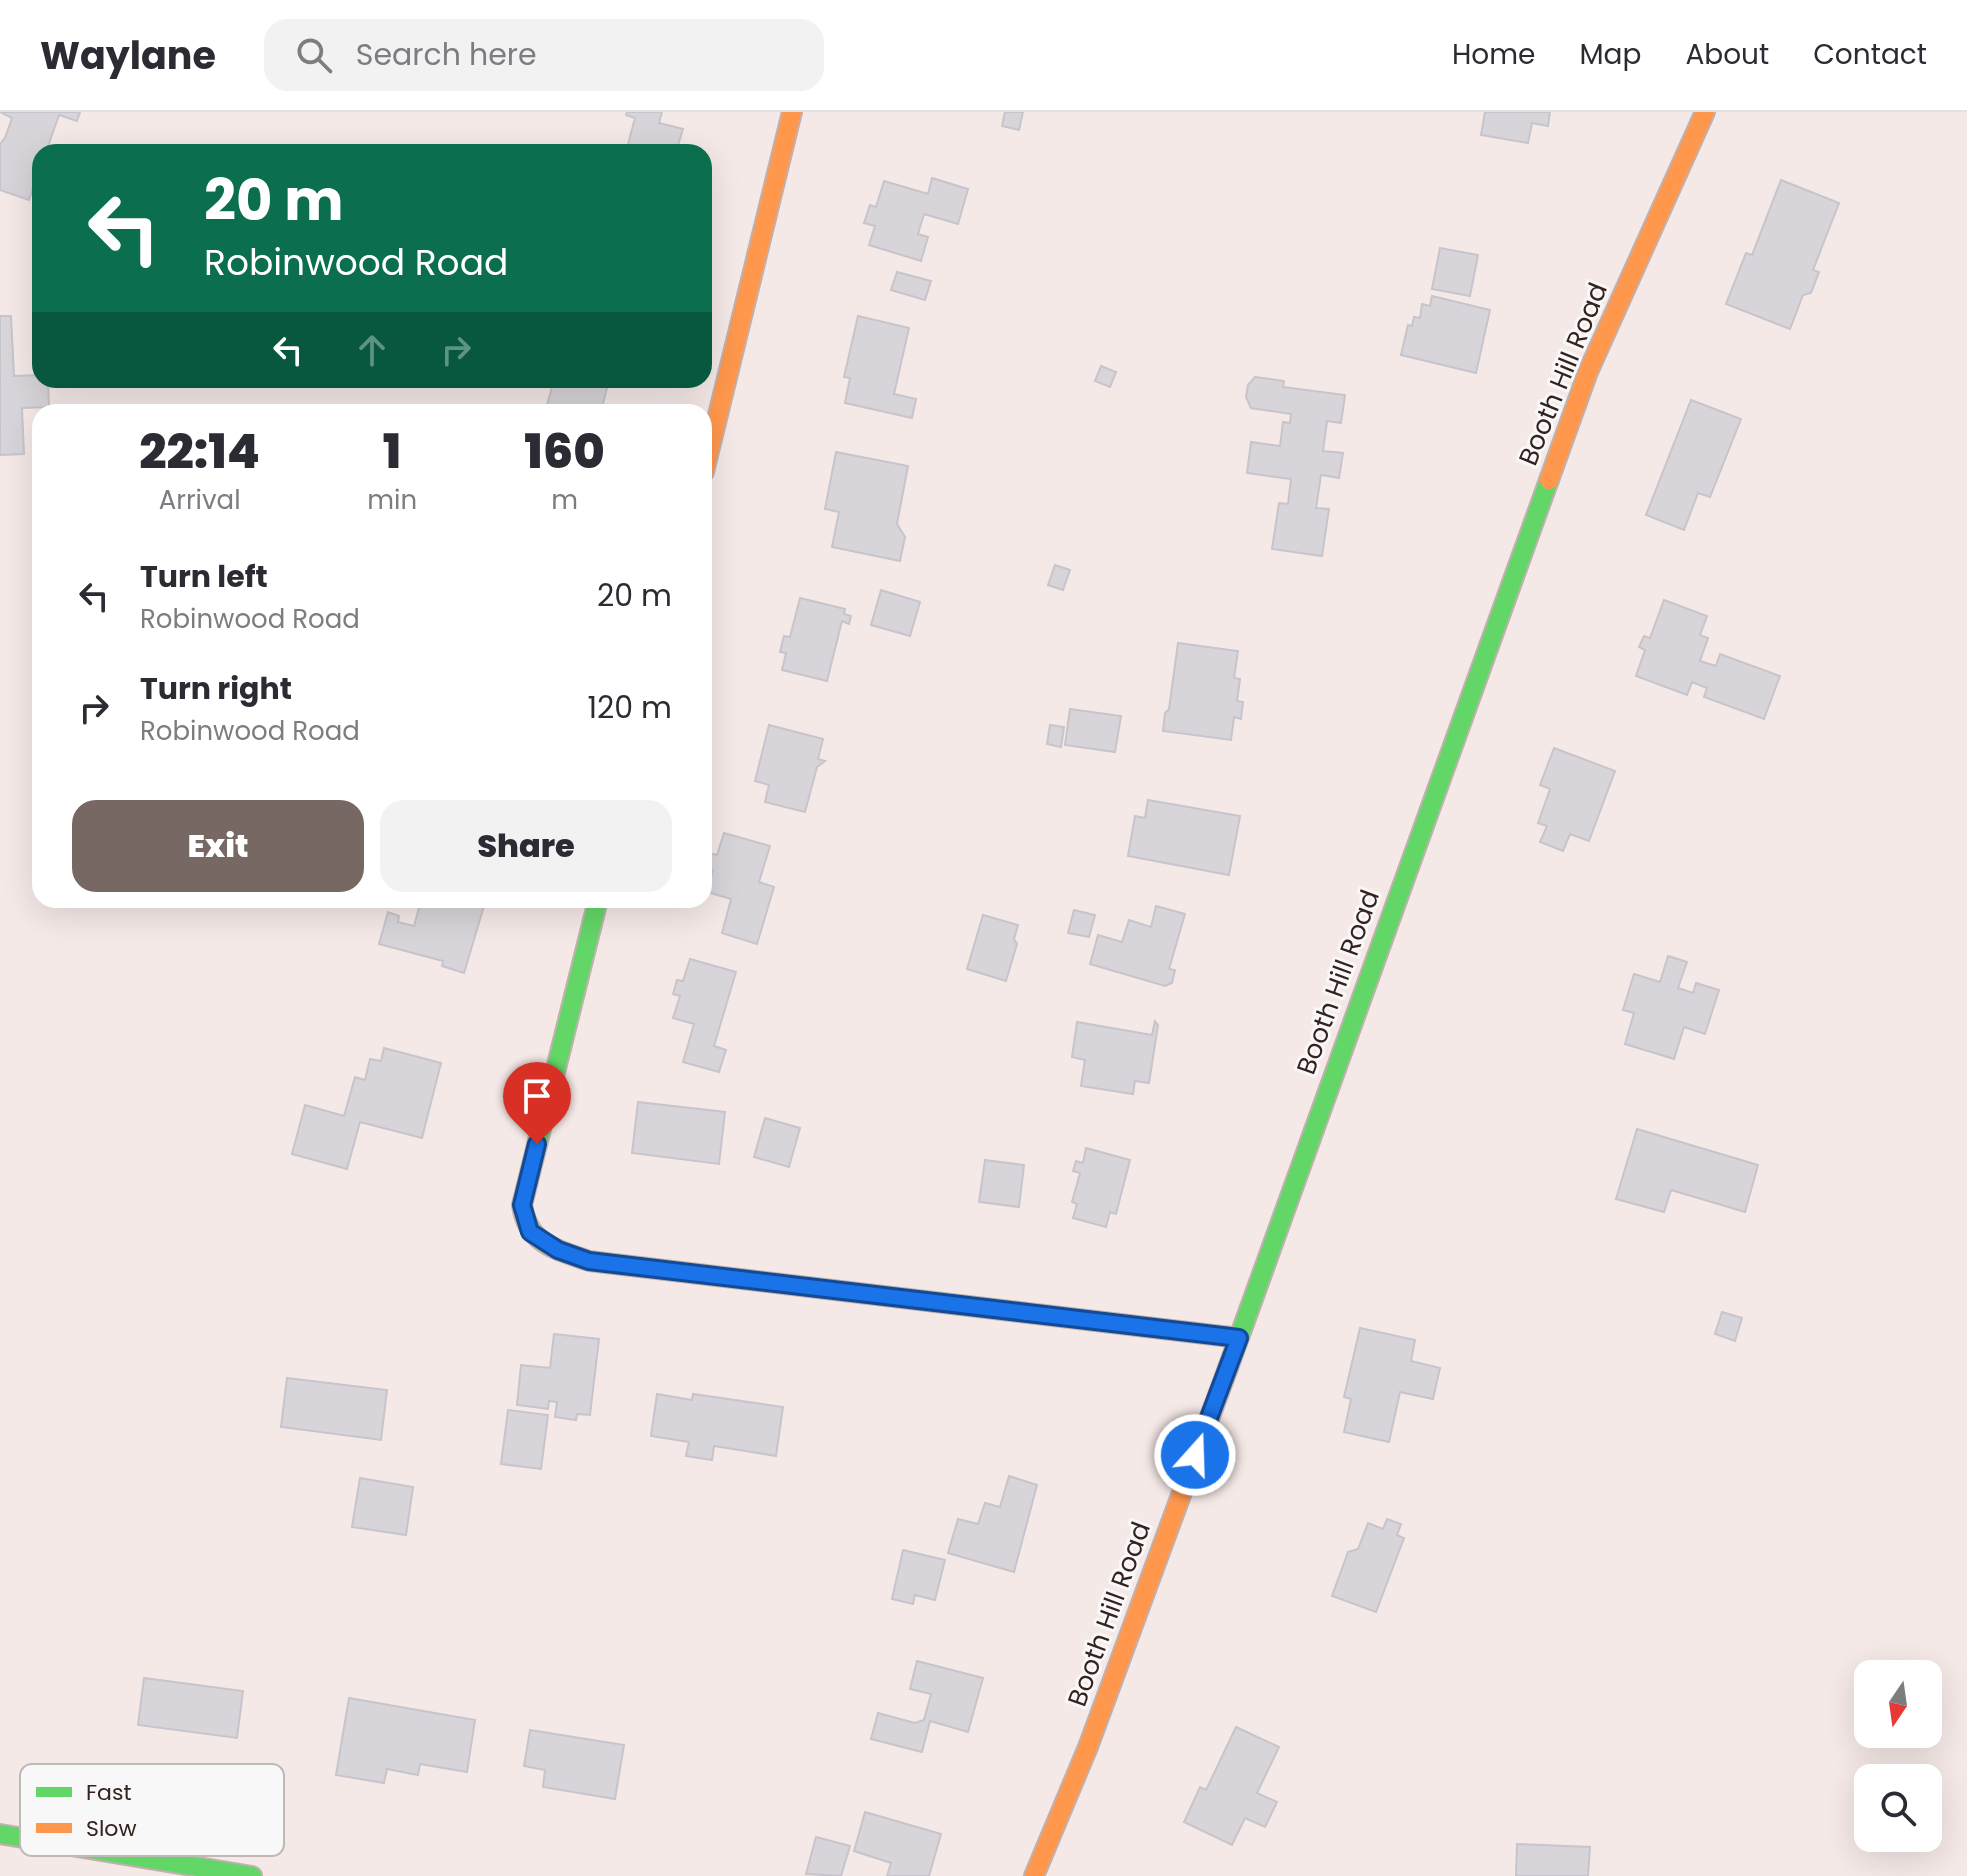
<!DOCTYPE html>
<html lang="en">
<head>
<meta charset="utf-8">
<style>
	body { margin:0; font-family:Poppins,sans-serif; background:#f2f2f3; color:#2b2b33; height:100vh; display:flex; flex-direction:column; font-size:30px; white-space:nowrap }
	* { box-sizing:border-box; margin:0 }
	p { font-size:26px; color:#7c7c81 }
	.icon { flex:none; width:44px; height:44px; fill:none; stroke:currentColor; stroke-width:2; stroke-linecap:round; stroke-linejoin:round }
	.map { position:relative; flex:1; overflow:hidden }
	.side { position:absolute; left:32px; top:292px; width:680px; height:504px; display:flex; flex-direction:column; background:#fff; border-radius:24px; box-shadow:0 8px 32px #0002 }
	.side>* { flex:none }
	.hud { position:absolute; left:32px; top:32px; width:680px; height:244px; border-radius:24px; box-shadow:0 8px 32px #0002; background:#0b6e4f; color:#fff; overflow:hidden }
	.needle { width:52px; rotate:193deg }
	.tools { position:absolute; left:1854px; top:1548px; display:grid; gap:16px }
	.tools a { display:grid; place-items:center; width:88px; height:88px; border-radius:16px; background:#fff; box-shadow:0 8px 32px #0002; font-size:40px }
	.pin { position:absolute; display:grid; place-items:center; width:68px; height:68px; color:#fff; margin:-82px -34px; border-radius:50% 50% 50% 0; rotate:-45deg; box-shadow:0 0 8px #0007 }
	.pin .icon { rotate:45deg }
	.me { position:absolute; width:88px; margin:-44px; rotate:20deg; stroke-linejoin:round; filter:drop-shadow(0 0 6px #0008) }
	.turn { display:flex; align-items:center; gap:28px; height:168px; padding:0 40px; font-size:36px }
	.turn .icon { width:104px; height:104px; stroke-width:2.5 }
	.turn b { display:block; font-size:56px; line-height:68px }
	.lanes { display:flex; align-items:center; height:76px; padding:0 40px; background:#0003; justify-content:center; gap:40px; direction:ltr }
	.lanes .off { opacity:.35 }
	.eta { display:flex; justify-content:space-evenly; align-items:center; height:136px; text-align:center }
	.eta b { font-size:48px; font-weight:800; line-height:56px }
	.action { display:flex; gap:16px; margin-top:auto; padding:16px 40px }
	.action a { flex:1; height:92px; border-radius:24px; background:#786864; color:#fff; font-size:32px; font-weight:800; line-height:92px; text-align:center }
	.action a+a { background:#f2f2f3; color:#2b2b33 }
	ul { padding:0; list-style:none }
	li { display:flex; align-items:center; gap:24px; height:112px; padding:0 40px }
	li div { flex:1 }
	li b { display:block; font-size:30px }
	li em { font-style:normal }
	header { display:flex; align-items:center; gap:48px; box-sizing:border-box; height:112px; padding:0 40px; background:#fff; border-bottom:2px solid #e1e1e2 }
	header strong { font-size:38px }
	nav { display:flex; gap:44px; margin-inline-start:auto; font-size:28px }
	.search { width:560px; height:72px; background:#f2f2f3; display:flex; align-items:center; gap:20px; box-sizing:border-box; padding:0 28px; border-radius:24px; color:#7c7c81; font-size:30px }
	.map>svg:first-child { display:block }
	.building { fill:#d7d4da; stroke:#c7c4cb; stroke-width:2 }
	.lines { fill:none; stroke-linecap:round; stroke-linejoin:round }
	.fast-casing { stroke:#c0b1ae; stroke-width:22 }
	.slow-casing { stroke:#c0b1ae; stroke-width:22 }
	.fast { stroke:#63d668; stroke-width:18 }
	.slow { stroke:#ff974d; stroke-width:18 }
	.route-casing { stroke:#114b97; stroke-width:20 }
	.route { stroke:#1a73e8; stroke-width:14 }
	.labels { text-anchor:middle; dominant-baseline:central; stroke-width:6; stroke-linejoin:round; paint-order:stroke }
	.street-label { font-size:26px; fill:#35221e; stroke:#f8f8f8 }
	.key { fill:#f8f8f8; stroke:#beb8b7; stroke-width:2 }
	.key-label { font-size:22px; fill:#35221e }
</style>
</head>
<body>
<header>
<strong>Waylane</strong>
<div class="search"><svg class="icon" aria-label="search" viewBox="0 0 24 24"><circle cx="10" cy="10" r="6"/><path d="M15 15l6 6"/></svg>Search here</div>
<nav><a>Home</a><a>Map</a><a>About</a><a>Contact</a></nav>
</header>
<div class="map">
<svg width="1967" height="1764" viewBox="0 0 1967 1764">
	<rect width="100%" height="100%" fill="#f5e9e7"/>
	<path class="building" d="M0,0H80L77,9L59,3L46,40H40V56L29,88L0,78V32L5,26L12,6Z
		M627,0H662L659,11L683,17L676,40H601L603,34L626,40L635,6L626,3Z
		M1005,0H1023L1019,18L1002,14Z
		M1485,0H1550L1548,14L1532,11L1528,31L1481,23Z
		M932,66L968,77L958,112L924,102L918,122L928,125L921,149L869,133L875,114L864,111L870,93L876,95L884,69L928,82Z
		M1781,68L1839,91L1813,158L1819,160L1811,181L1803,183L1790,217L1726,192L1746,141L1752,143Z
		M1440,136L1478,143L1470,184L1432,177Z
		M897,160L931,169L925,188L891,178Z
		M1432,184L1490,198L1476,261L1401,243L1408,213L1412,214L1414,205L1420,206L1422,192L1430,194Z
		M0,204H11L14,264L40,263V268H48L49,295L22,296L24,342L0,343Z
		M858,204L909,216L894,282L916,287L912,306L845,291L850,266L844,265Z
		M1101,254L1116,260L1110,275L1095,269Z
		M1255,265L1284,269L1283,275L1345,283L1341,311L1327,309L1323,339L1343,341L1339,366L1321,363L1316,396L1329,397L1322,444L1272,437L1279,391L1288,392L1291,367L1247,361L1251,330L1280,334L1283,310L1290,311L1291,302L1251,296L1246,285L1248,273Z
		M554,268H609L601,300H545Z
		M1691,288L1741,307L1710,385L1698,381L1684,418L1646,403Z
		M836,340L908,354L897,412L905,425L900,449L832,435L839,400L825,397Z
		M1055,453L1070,458L1063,478L1048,473Z
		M881,478L920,490L910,524L871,513Z
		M800,486L845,497L844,502L851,504L849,512L842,509L827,569L782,558L786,541L780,540L784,524L790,525Z
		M1664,488L1707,504L1700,523L1708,526L1700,549L1716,554L1720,542L1780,564L1764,607L1704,585L1707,576L1692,570L1687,583L1636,564L1645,538L1639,535L1644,524L1650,526Z
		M1178,531L1238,539L1234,566L1240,567L1237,589L1243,590L1241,607L1234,605L1231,628L1163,619L1165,601L1169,597Z
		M1070,597L1121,604L1115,640L1065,633Z
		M769,613L823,627L818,647L825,649L817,655L805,700L765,690L769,673L755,669Z
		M1050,613L1064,615L1061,635L1047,632Z
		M1554,636L1615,659L1589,729L1570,722L1563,739L1540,730L1547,714L1538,711L1550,677L1540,673Z
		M1148,688L1240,704L1229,763L1128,744L1135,704L1145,706Z
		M724,721L770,734L759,770L774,775L757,832L722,821L731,787L707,780L713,758L706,757L710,741L717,743Z
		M421,788H462L484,794L464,861L442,854L443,849L379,832L388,800L399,804L398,810L414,814Z
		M1156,794L1185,802L1169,857L1175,858L1172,871L1165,874L1090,852L1098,823L1122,830L1129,808L1151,815Z
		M1074,798L1095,803L1089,825L1068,821Z
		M983,803L1018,813L1014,827L1017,832L1006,869L967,857Z
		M1668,844L1687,850L1678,876L1693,881L1696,871L1719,878L1705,922L1684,915L1674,947L1625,932L1634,901L1623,898L1634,862L1660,870Z
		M690,847L736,860L714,934L726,938L719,960L683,950L694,912L673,906L680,884L673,882L677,868L683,869Z
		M1155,909L1158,913L1149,971L1135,969L1133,982L1081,974L1085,948L1072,945L1077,910L1152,923Z
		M384,936L441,951L422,1026L360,1010L347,1057L292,1042L305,993L344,1004L355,965L365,968L370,947L381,949Z
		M638,990L725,1000L719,1052L632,1041Z
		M765,1006L800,1016L789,1055L754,1045Z
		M1637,1017L1758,1053L1745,1100L1671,1078L1664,1100L1616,1087Z
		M1086,1036L1130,1048L1116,1102L1110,1100L1106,1115L1073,1106L1077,1092L1072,1090L1080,1061L1073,1059L1076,1049L1083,1051Z
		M985,1048L1024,1053L1019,1095L979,1090Z
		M1722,1200L1742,1206L1735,1229L1715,1222Z
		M1360,1216L1415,1228L1411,1249L1440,1256L1433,1287L1400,1280L1389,1330L1344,1320L1351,1287L1344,1285Z
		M554,1222L599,1227L590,1303L577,1302L576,1308L555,1305L557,1290L549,1289L548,1297L517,1293L521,1253L550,1256Z
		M287,1266L387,1278L381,1328L281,1315Z
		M657,1282L692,1288L693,1282L783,1295L776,1344L714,1334L712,1348L686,1344L689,1330L651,1324Z
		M508,1298L548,1303L541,1357L501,1352Z
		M1009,1364L1037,1373L1014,1460L948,1441L958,1407L978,1412L985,1391L1000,1395Z
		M360,1366L413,1375L406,1423L352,1415Z
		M1387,1407L1401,1412L1397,1423L1404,1426L1376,1500L1332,1484L1348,1440L1358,1437L1368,1411L1383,1417Z
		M903,1438L945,1448L935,1488L915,1483L913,1492L892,1487Z
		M917,1549L983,1566L968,1620L930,1609L922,1640L871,1627L878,1601L915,1611L924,1608L931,1582L910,1577Z
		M144,1566L243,1579L237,1626L138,1613Z
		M349,1586L475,1608L467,1660L420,1652L418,1663L387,1657L384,1671L336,1663Z
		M1236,1615L1279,1635L1257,1681L1277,1690L1265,1715L1245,1706L1232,1733L1184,1710L1200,1675L1206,1678Z
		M530,1618L624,1633L615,1687L543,1675L545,1658L524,1654Z
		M865,1700L941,1722L929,1764H887L891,1751L854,1739Z
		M816,1725L850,1734L841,1764L806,1762Z
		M1517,1732L1590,1735L1588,1764H1516Z"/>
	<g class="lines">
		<g class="fast-casing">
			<path id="fast" d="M598,788L522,1093C528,1133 556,1137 589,1149L1239,1226
				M1228,1256L1549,368
				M0,1722L252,1764"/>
		</g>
		<g class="slow-casing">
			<path id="slow" d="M704,360L792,0
				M1549,368L1588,260L1705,0
				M1034,1764L1088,1635L1228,1256"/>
		</g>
		<use href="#fast" class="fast"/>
		<use href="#slow" class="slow"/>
	</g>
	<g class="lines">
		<g class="route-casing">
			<path id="route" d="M537,1032L522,1093L530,1120L558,1138L589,1149L1239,1226L1195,1343"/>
		</g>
		<use href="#route" class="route"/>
	</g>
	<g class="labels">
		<g class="street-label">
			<text transform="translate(1563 262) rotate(-68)">Booth Hill Road</text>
			<text transform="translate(1338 870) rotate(-70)">Booth Hill Road</text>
			<text transform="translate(1109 1502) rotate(-70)">Booth Hill Road</text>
		</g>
	</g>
	<rect x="20" y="1652" width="264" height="92" rx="12" class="key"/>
	<rect x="36" y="1675" width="36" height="10" fill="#63d668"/>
	<rect x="36" y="1711" width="36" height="10" fill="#ff974d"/>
	<g class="key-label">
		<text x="86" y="1688">Fast</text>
		<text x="86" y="1724">Slow</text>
	</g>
</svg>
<div class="tools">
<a><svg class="needle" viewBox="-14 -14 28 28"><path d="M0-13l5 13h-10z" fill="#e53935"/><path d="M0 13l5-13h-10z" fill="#7c7c81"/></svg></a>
<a><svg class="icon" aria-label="search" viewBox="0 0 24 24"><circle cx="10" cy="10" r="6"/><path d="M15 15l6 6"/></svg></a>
</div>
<div class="pin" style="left:537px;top:1032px;background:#d93025"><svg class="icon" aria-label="arrive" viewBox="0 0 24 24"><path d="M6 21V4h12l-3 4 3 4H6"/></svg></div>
<svg class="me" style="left:1195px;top:1343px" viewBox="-20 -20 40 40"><circle r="17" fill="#1a73e8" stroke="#fff" stroke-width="3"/><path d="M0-11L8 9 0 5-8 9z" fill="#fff"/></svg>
<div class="hud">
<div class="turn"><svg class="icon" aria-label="left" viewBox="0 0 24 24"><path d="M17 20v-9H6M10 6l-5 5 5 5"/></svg><div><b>20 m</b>Robinwood Road</div></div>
<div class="lanes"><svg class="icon" aria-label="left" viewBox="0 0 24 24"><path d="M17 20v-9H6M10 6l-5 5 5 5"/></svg><svg class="icon off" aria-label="ahead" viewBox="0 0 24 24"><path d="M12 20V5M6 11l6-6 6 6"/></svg><svg class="icon off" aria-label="right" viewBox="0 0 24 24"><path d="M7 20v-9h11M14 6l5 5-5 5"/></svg></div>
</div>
<section class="side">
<div class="eta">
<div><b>22:14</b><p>Arrival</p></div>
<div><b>1</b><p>min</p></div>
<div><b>160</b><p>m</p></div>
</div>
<ul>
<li><svg class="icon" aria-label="left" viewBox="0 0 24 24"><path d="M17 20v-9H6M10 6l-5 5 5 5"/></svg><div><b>Turn left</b><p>Robinwood Road</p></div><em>20 m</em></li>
<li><svg class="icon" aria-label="right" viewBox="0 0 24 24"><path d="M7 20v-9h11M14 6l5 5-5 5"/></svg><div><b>Turn right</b><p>Robinwood Road</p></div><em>120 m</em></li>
</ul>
<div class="action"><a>Exit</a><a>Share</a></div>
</section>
</div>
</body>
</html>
